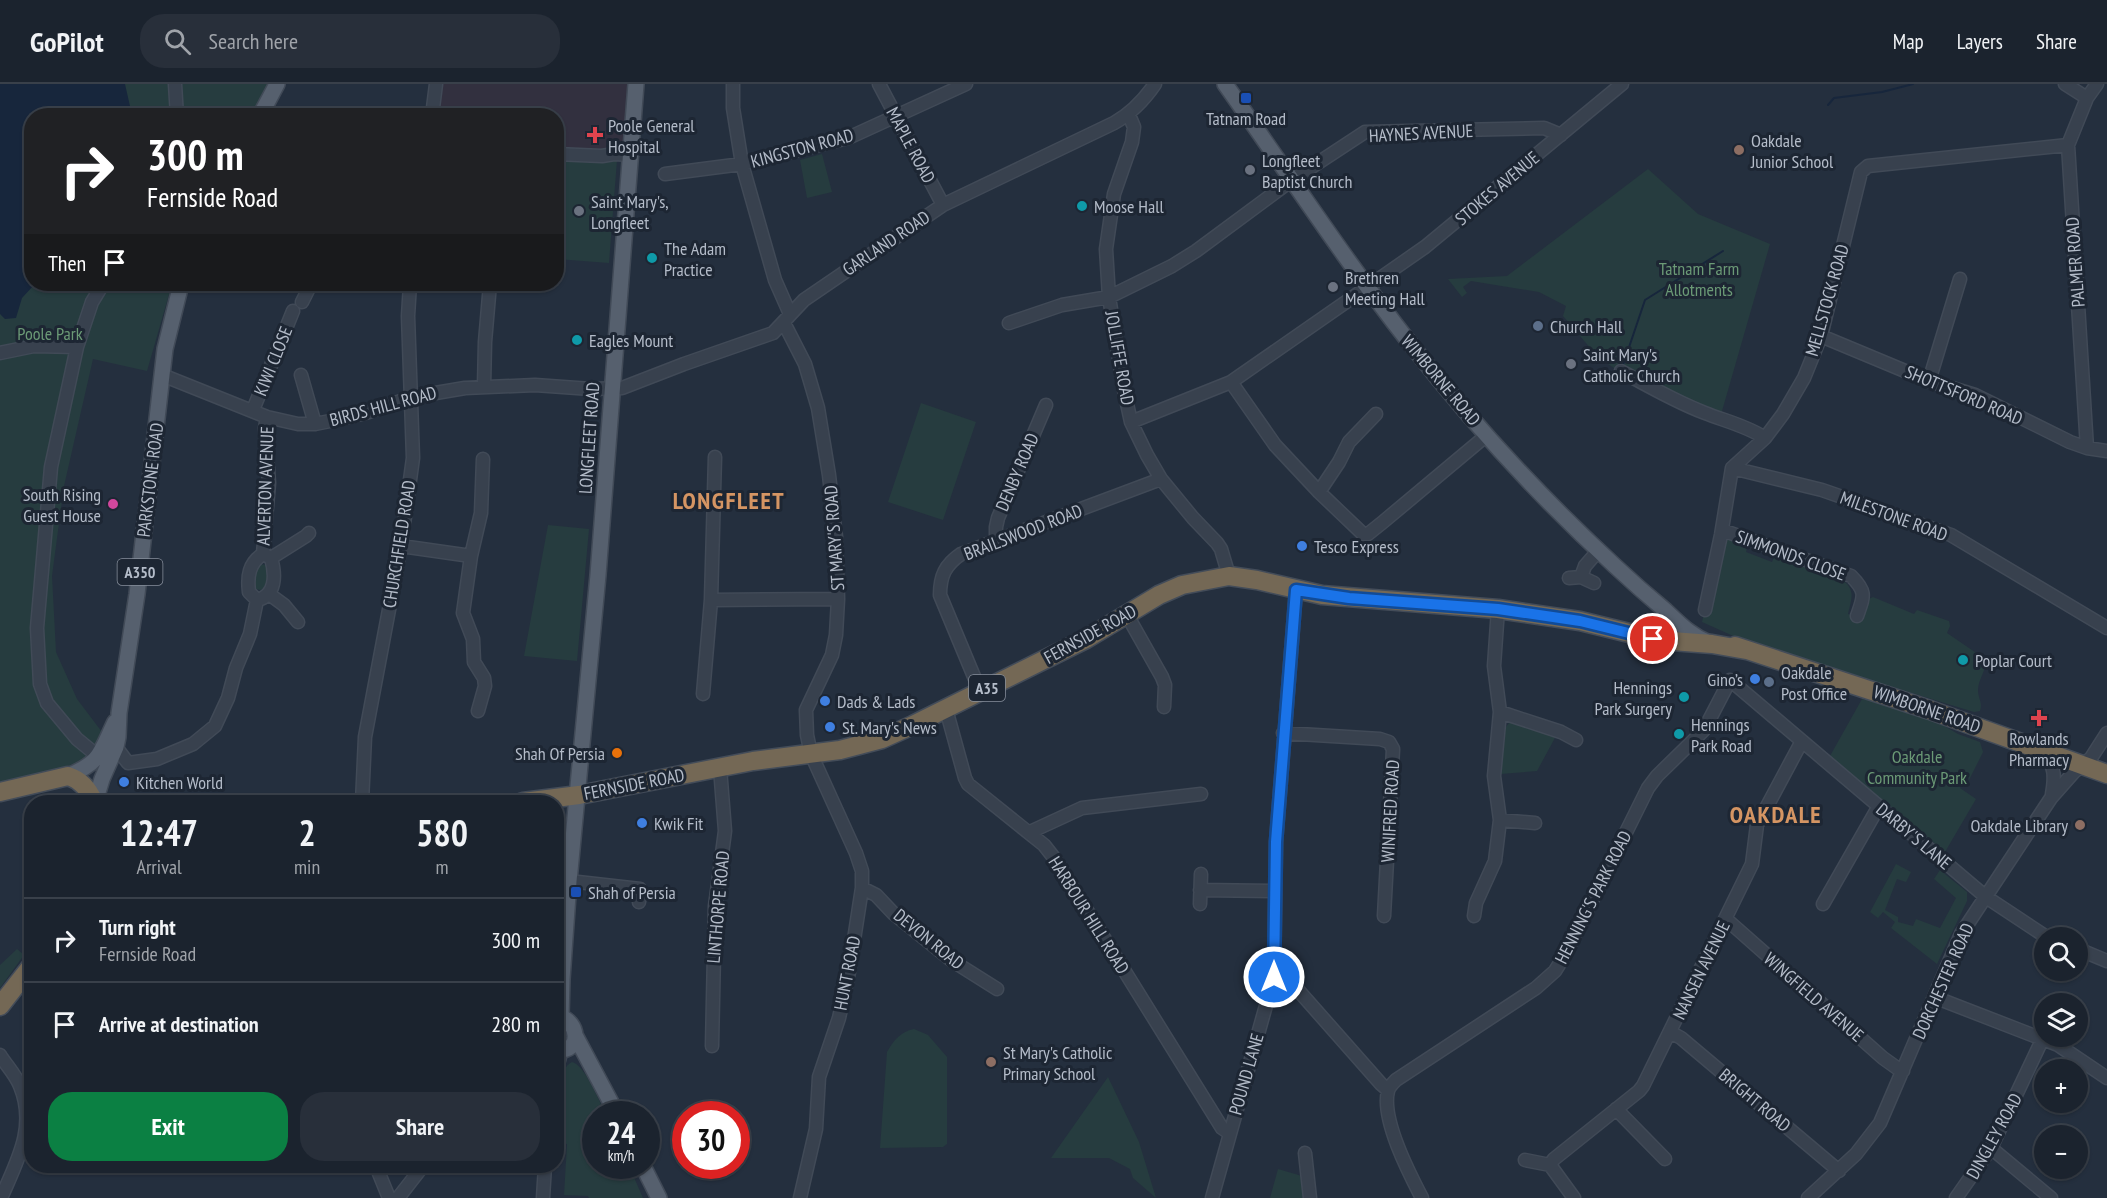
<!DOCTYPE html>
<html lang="en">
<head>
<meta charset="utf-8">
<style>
	body { margin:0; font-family:"PT Sans Narrow",sans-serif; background:#282f3a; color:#f1f3f6; height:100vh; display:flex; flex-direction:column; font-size:22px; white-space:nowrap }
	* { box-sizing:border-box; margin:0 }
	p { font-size:20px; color:#a0a4aa }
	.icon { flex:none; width:33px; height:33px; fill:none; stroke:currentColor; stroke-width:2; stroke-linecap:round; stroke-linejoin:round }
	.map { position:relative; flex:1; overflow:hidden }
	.side { position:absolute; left:24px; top:711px; width:540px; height:378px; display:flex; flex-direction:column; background:#1b232e; border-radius:24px; box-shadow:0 2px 4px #0004,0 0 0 2px #39404a }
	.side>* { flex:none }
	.top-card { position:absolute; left:24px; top:24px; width:540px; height:183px; border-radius:24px; box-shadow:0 2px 4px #0004,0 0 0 2px #39404a; background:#202124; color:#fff; overflow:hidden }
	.tools { position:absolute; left:2034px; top:843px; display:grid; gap:12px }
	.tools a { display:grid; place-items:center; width:54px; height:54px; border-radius:50%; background:#1b232e; box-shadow:0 2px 4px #0004,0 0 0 2px #39404a; font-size:30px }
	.speed { position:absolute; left:582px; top:1017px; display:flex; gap:12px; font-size:30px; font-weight:700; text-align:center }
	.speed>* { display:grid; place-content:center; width:78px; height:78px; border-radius:50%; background:#1b232e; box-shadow:0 2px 4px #0004,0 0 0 2px #39404a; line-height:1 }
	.speed small { font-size:15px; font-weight:400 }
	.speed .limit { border:9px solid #d22; background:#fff; color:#111 }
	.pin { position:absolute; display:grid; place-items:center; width:51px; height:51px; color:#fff; margin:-26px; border:3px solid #fff; border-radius:50%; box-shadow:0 2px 6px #0007 }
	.me { position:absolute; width:66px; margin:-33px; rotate:0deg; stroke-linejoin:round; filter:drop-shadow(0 0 4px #0008) }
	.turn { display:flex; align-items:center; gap:21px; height:126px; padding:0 24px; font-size:27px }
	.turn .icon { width:78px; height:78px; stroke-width:2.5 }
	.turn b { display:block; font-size:42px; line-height:51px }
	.then { display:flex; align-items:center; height:57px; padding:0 24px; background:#0003; gap:12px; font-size:22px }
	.eta { display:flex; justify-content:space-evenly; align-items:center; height:102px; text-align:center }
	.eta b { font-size:36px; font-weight:800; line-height:42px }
	.primary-button { display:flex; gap:12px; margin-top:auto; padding:12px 24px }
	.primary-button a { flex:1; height:69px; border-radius:24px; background:#0b8043; color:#fff; font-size:24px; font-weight:800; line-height:69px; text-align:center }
	.primary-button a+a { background:#282f3a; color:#f1f3f6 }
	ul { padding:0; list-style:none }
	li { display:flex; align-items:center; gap:18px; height:84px; padding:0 24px; border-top:2px solid #39404a }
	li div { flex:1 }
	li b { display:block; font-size:22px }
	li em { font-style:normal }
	header { display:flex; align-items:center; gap:36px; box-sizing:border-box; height:84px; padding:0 30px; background:#1b232e; border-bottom:2px solid #39404a }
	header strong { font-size:28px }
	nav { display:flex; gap:33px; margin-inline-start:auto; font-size:21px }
	.search { width:420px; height:54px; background:#282f3a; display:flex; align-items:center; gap:15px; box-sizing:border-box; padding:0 21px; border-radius:24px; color:#a0a4aa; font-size:22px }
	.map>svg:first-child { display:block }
	.medical { fill:#32303f }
	.green { fill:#263c3f }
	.water { fill:#17263c }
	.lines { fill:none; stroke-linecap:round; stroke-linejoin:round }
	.stream { stroke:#17263c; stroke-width:2 }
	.minor-casing { stroke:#414a57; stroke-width:15 }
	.major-casing { stroke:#414a57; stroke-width:18 }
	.highway-casing { stroke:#434c59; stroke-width:21 }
	.minor { stroke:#38414e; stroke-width:12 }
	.major { stroke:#56606e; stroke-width:15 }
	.highway { stroke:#746855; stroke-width:18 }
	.route-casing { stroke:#114b97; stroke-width:15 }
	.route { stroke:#1a73e8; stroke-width:10 }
	.transit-dot { fill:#1a4fb4; stroke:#1d2633; stroke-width:2 }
	.health-dot { fill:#e0444e; stroke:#1d2633; stroke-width:2 }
	.education-dot { fill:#8d6e63; stroke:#1d2633; stroke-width:2 }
	.worship-dot { fill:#6b7280; stroke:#1d2633; stroke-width:2 }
	.culture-dot { fill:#0f9aa8; stroke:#1d2633; stroke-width:2 }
	.service-dot { fill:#5c6f8a; stroke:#1d2633; stroke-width:2 }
	.hotel-dot { fill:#d1479c; stroke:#1d2633; stroke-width:2 }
	.shop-dot { fill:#3f7fe0; stroke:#1d2633; stroke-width:2 }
	.food-dot { fill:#e8710a; stroke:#1d2633; stroke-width:2 }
	.labels { text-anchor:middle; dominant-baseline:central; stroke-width:6; stroke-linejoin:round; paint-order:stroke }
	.shield { fill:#1d2633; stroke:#878f9c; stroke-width:1.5 }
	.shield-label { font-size:16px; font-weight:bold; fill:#b4bcc9 }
	.poi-label { font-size:18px; fill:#b4bcc9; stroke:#1d2633; text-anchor:start }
	.street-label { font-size:18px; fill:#b4bcc9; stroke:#1d2633 }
	.park-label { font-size:18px; fill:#6b9a76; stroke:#1d2633 }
	.district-label { font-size:24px; font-weight:bold; letter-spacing:1.5px; fill:#d59563; stroke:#1d2633 }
</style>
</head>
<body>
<header>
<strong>GoPilot</strong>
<div class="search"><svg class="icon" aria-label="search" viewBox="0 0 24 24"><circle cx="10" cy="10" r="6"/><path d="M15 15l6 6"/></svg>Search here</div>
<nav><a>Map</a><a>Layers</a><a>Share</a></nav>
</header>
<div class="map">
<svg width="2107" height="1114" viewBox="0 0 2107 1114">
	<rect width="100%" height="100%" fill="#242f3e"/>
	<path class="medical" d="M436,0H636L632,71L557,70L556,32H432Z"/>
	<path class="green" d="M0,0H270L253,31L32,32V200H172L147,287L93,275L64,402L52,492L56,568L77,615L102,648L89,676L0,700Z
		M822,70L832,108L807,114L800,76Z
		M556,72L617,76L609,179L557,175Z
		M1648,85L1698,130L1770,160L1720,334C1682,318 1637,302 1604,277C1588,264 1577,247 1563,232L1566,222L1539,208L1471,197L1463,203L1467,209L1462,213L1448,195L1507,192Z
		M921,319L976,338L943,436L888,418Z
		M548,441L589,445L577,577L524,572Z
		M1721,451L1748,460L1746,468L1772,478L1776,469L1844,497C1856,508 1851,516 1848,530L1862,534L1869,515L1873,513L1914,530L1917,526L1949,537L1950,542L1947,549L1985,575C1987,587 1978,595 1978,606C1978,615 1983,618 1980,627L1974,628L1749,559L1702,538Z
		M259,480L267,481L269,495L265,504L260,506L256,505C252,496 253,488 259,480Z
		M1868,614L1941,640L1958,650L1980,658L1983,668L1969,696L1968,693L1960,704L1976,715L1945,768L1830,672L1862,615L1866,616Z
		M1510,638L1556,652L1537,687L1500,690L1505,644Z
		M1896,780L1911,788L1906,798L1897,795L1885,826L1898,833V838L1913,842L1916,835L1940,844L1956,814L1934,795L1940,786L1967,808V817L1937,880L1891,844L1895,838L1883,828L1878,834L1870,828Z
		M17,865L24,871L0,904V881Z
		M914,945L928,951L947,973V1060L943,1063L880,1064L887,968C894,956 900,948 914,945Z
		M572,978C585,981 599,1017 606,1030H596V1082H629L643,1114H589L588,1112L564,1111L567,1060L557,1059C556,1041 553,987 572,978Z
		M1108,993L1139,1058L1156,1114L1133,1094L1130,1085L1109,1074H1051Z
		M1278,1085L1302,1092L1306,1114H1270Z"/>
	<path class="water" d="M0,0H125L132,31L32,32V200H35L22,214L16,234L5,235L0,230Z"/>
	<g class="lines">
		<path class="stream" d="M1828,21L1834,14L1882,8L1913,0
			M1623,281L1645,216L1723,167"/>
		<g class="minor-casing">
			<path id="minor" d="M175,0L177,32
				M733,0V24L742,80L775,196L790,230
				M879,0L943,121
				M2065,0L2087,14
				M1129,31L1134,43L1132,58L1114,110L1106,165L1109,213L1124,306L1131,338L1147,371L1161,395L1193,434L1217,459L1221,465L1229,492
				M432,32L436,0
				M556,70L602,72L614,70L632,71
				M665,90L742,80L848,54L966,0
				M302,218L311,200
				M784,239L805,280L818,324L829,391L836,453L838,515L836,551L832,571L806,626L807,651L811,670L856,769L862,787V804L849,888L839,934L819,993L816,1045L800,1114
				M1009,239L1062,221L1109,213L1172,182L1196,167L1292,96L1365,48L1544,44L1561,51
				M1821,252L1929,297L1975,311L2070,358L2087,364L2107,367
				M0,269L34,262L77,263
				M1621,287C1648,302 1676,318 1705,329C1725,337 1747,342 1765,354
				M162,291L267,333L298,340H315L345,334L369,328L412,313L465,304L535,301L591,305L622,304L684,280L773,249L804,216L943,121L1114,39C1130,30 1144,16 1155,0
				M301,291L315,340
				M1929,297L1960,195
				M1231,298L1275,361L1319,408L1363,450H1368L1383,438L1487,351
				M484,303L485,258L490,200
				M253,326L293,227
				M1131,338L1231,298L1425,163L1622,0
				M2087,364L2068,61L2087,14L2097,0
				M1732,384L1822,406L1951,451L2107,544
				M1319,408L1339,378L1349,358L1376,330
				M1722,446L1851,492C1867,508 1864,512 1857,532
				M996,457V443L998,434L1046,321
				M401,462L471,472
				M263,470L269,399L265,344L267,333
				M263,470L271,474C276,491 276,512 257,516L249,508C247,492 249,479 263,470Z
				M271,474L306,452L309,449
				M1581,493L1585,482L1598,467
				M1569,494L1581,493L1594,499
				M269,510L284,521L298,538
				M711,516L838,515
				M1705,526L1721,451L1732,384L1765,354L1783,330L1804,294L1821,252L1861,88L1868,82L2068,61
				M1127,531L1162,593L1165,601L1164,623
				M980,607L940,511C940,492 945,481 961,470L1161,395
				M703,610L711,516L715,373
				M946,625L965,694L968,700L1044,761L1055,775L1222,1044L1229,1049
				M478,627L485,602L484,594L474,578L473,555L463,529L471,472L481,429L483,375
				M1500,628L1561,648L1576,656
				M1283,649L1380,655L1389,658L1393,665L1384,832
				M116,663L128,679L157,675L193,660L215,642L228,614L236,584L250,550L257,516
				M2045,668C2055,683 2055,693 2052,710
				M99,673L77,655L47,619L40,600L37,544L51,383L77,263L92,218L103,200
				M362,718L365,653L401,462L413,374L408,232L410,200
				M1500,736L1535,739
				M1030,748L1082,724L1201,710
				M569,797L640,805L639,818
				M862,804L876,811L894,830L951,876L997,905
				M1200,806L1274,807
				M1200,820L1201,790
				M1823,820L1879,722
				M1474,832L1476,819L1495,777L1500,736L1494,692L1500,628L1494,582L1498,525
				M1726,835L1883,974L1897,984L1903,987
				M2078,865L2107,877
				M1274,893L1284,896L1298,906L1381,1000L1388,1006
				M1934,913L2058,961L2107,994
				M1670,948L1681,954L1839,1087
				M712,962L715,822L725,747L720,684
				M0,971C6,981 16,991 20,1002C37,1043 17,1077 1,1114
				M556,987L562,966
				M1616,1025L1665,1075
				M1991,1064L2051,1114
				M1305,1069L1310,1114
				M1525,1076L1550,1081
				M1550,1081L1554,1075L1639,1007L1643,1002L1752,780L1757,741L1802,657
				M1550,1081L1574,1114
				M376,1082L389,1114
				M398,1114L423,1082
				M543,1114L545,1082
				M1212,1114L1274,893L1276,758L1296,506
				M1422,1114C1409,1089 1381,1035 1388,1007C1389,1003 1393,999 1396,996L1536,904L1555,887L1565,871L1648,704L1657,692L1704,646L1730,596L1986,813L2048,854
				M1808,1114L1856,1070L1880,1039L1961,850L2051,714L2074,688L2091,674L2107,649
				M1956,1114L1991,1064L2043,954"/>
		</g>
		<g class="major-casing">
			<path id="major" d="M1225,0C1286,86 1344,175 1409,258C1471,338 1540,413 1615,482C1631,497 1648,512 1666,527C1679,539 1691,552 1709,559
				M260,32L277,0
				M68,692C101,678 100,669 115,638
				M95,718L102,695L116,663L118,653L119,629L137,510L162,291L165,265L181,200
				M561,933L562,895L569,797L598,491L636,0
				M556,936L561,933C577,938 582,964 562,966L556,961
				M576,953L617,1030
				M643,1082L659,1114"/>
		</g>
		<g class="highway-casing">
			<path id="highway" d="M1735,562L1930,626L2107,690
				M0,708L68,692C81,696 89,706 94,718
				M523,718L579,711L753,677L840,666L882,655L913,641L1086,555L1159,511L1182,501L1229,492L1257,496L1322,511L1498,525L1580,537L1658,556L1712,560L1746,566
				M0,922L32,881"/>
		</g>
		<use href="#minor" class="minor"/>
		<use href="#major" class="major"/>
		<use href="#highway" class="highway"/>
	</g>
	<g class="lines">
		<g class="route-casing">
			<path id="route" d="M1274,893L1276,758L1296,506L1349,514L1498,525L1580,537L1653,555"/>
		</g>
		<use href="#route" class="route"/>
	</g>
	<g class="transit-dot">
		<rect x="1240" y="8" width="12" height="12" rx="3"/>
		<rect x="570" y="802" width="12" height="12" rx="3"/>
	</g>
	<g class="health-dot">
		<path d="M592 42h6v6h6v6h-6v6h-6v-6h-6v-6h6z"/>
		<path d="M2036 625h6v6h6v6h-6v6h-6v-6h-6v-6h6z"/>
	</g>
	<g class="education-dot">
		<circle cx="1739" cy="66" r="6"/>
		<circle cx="2080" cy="741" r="6"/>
		<circle cx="991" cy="978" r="6"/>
	</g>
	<g class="worship-dot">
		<circle cx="1250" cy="86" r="6"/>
		<circle cx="579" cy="127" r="6"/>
		<circle cx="1333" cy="203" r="6"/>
		<circle cx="1571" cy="280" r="6"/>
	</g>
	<g class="culture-dot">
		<circle cx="1082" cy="122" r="6"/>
		<circle cx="652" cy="174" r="6"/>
		<circle cx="577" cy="256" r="6"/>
		<circle cx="1963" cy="576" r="6"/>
		<circle cx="1684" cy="613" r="6"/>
		<circle cx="1679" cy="650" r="6"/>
	</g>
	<g class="service-dot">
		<circle cx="1538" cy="242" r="6"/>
		<circle cx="1769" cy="598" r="6"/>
	</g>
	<circle class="hotel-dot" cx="113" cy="420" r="6"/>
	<g class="shop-dot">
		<circle cx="1302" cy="462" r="6"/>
		<circle cx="1755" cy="595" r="6"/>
		<circle cx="825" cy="617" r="6"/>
		<circle cx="830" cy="643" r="6"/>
		<circle cx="124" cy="698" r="6"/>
		<circle cx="642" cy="739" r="6"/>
	</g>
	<circle class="food-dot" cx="617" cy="669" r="6"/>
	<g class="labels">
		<g class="shield">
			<rect x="117.5" y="475" width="45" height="26" rx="4.5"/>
			<rect x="969" y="591" width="36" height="26" rx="4.5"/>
		</g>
		<g class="shield-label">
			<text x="140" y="488">A350</text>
			<text x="987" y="604">A35</text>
		</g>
		<g class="poi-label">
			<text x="1246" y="34" text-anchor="middle">Tatnam Road</text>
			<text x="608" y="41">Poole General<tspan x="608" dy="21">Hospital</tspan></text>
			<text x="1751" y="56">Oakdale<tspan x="1751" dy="21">Junior School</tspan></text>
			<text x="1262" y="76">Longfleet<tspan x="1262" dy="21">Baptist Church</tspan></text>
			<text x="591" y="117">Saint Mary's,<tspan x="591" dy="21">Longfleet</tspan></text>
			<text x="1094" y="122">Moose Hall</text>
			<text x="664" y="164">The Adam<tspan x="664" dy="21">Practice</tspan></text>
			<text x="1345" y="193">Brethren<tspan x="1345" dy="21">Meeting Hall</tspan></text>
			<text x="1550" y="242">Church Hall</text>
			<text x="589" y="256">Eagles Mount</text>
			<text x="1583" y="270">Saint Mary's<tspan x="1583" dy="21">Catholic Church</tspan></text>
			<text x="101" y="410" text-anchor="end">South Rising<tspan x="101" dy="21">Guest House</tspan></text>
			<text x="1314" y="462">Tesco Express</text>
			<text x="1975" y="576">Poplar Court</text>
			<text x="1781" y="588">Oakdale<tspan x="1781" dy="21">Post Office</tspan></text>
			<text x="1743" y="595" text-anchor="end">Gino’s</text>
			<text x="1672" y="603" text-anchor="end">Hennings<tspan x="1672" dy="21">Park Surgery</tspan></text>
			<text x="837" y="617">Dads &amp; Lads</text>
			<text x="1691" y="640">Hennings<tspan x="1691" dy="21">Park Road</tspan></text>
			<text x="842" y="643">St. Mary's News</text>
			<text x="2039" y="654" text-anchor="middle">Rowlands<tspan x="2039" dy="21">Pharmacy</tspan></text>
			<text x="605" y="669" text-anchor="end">Shah Of Persia</text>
			<text x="136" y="698">Kitchen World</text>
			<text x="654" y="739">Kwik Fit</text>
			<text x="2068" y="741" text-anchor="end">Oakdale Library</text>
			<text x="588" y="808">Shah of Persia</text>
			<text x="1003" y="968">St Mary's Catholic<tspan x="1003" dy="21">Primary School</tspan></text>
		</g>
		<g class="street-label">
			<text transform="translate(1421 49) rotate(-3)">HAYNES AVENUE</text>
			<text transform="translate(911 61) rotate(62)">MAPLE ROAD</text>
			<text transform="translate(802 64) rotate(-15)">KINGSTON ROAD</text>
			<text transform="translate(1497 104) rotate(-40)">STOKES AVENUE</text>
			<text transform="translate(886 159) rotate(-34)">GARLAND ROAD</text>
			<text transform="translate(2075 178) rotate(-94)">PALMER ROAD</text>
			<text transform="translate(1827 216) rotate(-74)">MELLSTOCK ROAD</text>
			<text transform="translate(1120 274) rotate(80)">JOLLIFFE ROAD</text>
			<text transform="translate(273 277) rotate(-68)">KIWI CLOSE</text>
			<text transform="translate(1441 296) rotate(50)">WIMBORNE ROAD</text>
			<text transform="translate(1964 311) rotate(23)">SHOTTSFORD ROAD</text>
			<text transform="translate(383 322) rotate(-15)">BIRDS HILL ROAD</text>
			<text transform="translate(589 354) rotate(-86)">LONGFLEET ROAD</text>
			<text transform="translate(1017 388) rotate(-67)">DENBY ROAD</text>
			<text transform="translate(150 396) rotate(-83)">PARKSTONE ROAD</text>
			<text transform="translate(265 402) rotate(-88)">ALVERTON AVENUE</text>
			<text transform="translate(1894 432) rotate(20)">MILESTONE ROAD</text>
			<text transform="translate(1023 448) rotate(-21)">BRAILSWOOD ROAD</text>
			<text transform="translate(834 454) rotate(-94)">ST MARY'S ROAD</text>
			<text transform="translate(399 460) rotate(-81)">CHURCHFIELD ROAD</text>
			<text transform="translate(1791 471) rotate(20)">SIMMONDS CLOSE</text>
			<text transform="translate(1090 550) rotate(-29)">FERNSIDE ROAD</text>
			<text transform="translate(1927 625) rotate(19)">WIMBORNE ROAD</text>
			<text transform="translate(634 700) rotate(-11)">FERNSIDE ROAD</text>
			<text transform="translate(1390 727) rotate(-87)">WINIFRED ROAD</text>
			<text transform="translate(1914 752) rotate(40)">DARBY'S LANE</text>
			<text transform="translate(1593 813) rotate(-63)">HENNING'S PARK ROAD</text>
			<text transform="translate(718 823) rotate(-85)">LINTHORPE ROAD</text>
			<text transform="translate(1089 831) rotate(58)">HARBOUR HILL ROAD</text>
			<text transform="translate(929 855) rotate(39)">DEVON ROAD</text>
			<text transform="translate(1701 886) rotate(-64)">NANSEN AVENUE</text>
			<text transform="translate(847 889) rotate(-79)">HUNT ROAD</text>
			<text transform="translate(1943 897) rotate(-66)">DORCHESTER ROAD</text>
			<text transform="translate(1814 913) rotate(41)">WINGFIELD AVENUE</text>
			<text transform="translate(1246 990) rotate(-74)">POUND LANE</text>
			<text transform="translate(1755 1016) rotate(40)">BRIGHT ROAD</text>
			<text transform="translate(1994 1052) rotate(-61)">DINGLEY ROAD</text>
		</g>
		<g class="park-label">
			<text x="1699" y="184">Tatnam Farm<tspan x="1699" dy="21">Allotments</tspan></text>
			<text x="50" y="249">Poole Park</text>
			<text x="1917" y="672">Oakdale<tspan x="1917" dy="21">Community Park</tspan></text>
		</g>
		<g class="district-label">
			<text x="729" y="416">LONGFLEET</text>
			<text x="1776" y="730">OAKDALE</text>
		</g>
	</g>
</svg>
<div class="tools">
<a><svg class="icon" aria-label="search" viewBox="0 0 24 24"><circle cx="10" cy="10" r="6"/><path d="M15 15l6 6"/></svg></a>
<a><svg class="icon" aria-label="layers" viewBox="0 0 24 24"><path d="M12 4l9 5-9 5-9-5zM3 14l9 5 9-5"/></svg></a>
<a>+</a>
<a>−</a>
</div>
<div class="speed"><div>24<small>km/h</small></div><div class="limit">30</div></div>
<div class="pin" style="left:1653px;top:555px;background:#d93025"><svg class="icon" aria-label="arrive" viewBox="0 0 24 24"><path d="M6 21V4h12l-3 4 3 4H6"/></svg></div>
<svg class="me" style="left:1274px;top:893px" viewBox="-20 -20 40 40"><circle r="17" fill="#1a73e8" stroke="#fff" stroke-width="3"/><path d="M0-11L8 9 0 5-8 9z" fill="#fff"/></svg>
<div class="top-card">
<div class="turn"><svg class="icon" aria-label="right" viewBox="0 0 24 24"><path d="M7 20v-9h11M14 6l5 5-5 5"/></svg><div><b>300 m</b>Fernside Road</div></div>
<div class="then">Then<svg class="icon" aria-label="arrive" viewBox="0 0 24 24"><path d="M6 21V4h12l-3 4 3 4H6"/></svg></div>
</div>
<section class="side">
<div class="eta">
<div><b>12:47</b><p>Arrival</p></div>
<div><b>2</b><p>min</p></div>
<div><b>580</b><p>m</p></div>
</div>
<ul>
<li><svg class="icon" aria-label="right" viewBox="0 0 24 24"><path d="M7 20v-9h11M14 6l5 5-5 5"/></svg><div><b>Turn right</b><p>Fernside Road</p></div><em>300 m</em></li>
<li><svg class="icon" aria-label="arrive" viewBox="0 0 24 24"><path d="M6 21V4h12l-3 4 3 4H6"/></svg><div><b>Arrive at destination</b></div><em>280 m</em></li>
</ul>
<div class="primary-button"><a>Exit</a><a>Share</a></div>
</section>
</div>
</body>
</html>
